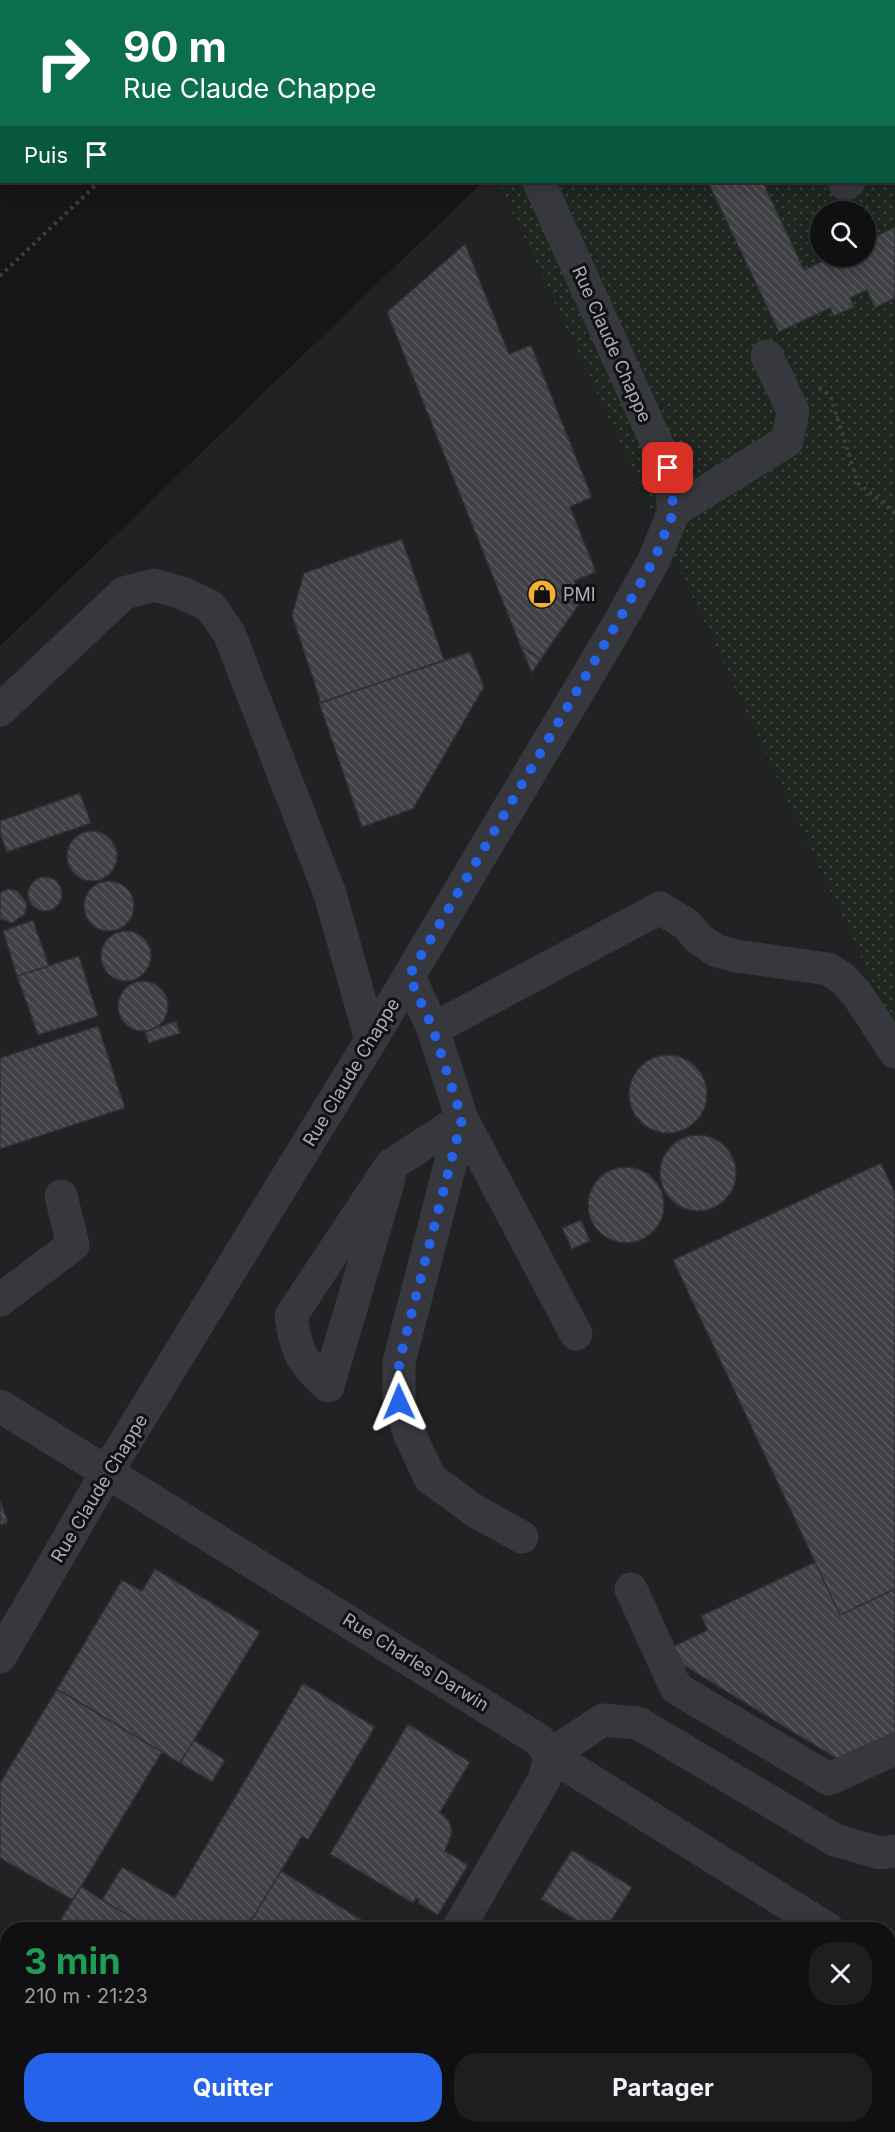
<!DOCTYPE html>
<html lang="fr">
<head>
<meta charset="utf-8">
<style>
	body { margin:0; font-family:Inter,sans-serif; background:#1e1e20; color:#f1f3f6; height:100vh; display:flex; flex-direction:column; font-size:22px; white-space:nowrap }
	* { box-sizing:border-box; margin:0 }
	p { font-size:20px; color:#9c9d9f }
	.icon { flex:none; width:33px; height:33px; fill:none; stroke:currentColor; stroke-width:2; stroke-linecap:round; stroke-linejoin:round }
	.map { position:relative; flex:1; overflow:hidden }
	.sheet { position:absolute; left:0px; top:1922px; width:896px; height:212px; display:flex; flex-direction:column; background:#101012; border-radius:24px 24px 0 0; box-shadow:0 3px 15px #0003,0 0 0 2px #303032 }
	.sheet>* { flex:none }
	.hud { position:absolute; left:0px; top:0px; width:896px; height:183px; box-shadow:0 3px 15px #0003,0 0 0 2px #303032; background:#0b6e4f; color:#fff; overflow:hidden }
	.buttons { position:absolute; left:810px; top:201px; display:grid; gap:12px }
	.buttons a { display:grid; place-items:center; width:66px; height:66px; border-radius:50%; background:#101012; box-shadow:0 3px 15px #0003,0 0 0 2px #303032; font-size:30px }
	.pin { position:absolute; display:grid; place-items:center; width:51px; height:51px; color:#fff; margin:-26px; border-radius:12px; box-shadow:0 3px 9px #0006 }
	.me { position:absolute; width:66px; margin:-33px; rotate:359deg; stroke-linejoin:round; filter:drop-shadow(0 0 4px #0008) }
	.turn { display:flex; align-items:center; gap:21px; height:126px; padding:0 24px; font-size:27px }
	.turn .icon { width:78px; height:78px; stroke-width:2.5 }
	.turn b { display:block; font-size:42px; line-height:51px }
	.then { display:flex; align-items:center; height:57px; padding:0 24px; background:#0003; gap:12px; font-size:22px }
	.round { display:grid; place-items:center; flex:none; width:63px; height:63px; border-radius:24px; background:#1e1e20 }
	.overview { display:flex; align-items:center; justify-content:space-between; height:102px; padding:0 24px }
	h1 { font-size:36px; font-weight:700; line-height:45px; color:#1e9e55 }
	.cta { display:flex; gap:12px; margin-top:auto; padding:12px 24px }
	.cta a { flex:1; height:69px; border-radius:24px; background:#2563eb; color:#fff; font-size:24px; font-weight:700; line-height:69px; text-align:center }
	.cta a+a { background:#1e1e20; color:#f1f3f6 }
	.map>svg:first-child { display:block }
	.built { fill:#222225; fill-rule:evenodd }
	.grass { fill:url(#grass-dots); fill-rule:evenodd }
	.building { fill:url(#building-back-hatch); stroke:#303034; stroke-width:1.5 }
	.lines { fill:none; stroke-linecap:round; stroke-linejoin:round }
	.path { stroke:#3d3f44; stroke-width:4; stroke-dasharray:3 4.5; stroke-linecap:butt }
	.minor { stroke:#37383d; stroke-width:33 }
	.route { stroke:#2563eb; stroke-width:10; stroke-dasharray:0 18 }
	.labels { text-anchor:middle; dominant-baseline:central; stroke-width:6; stroke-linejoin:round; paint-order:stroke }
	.street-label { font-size:18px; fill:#a8adb8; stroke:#111113 }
	.poi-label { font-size:18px; fill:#a8adb8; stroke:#111113; text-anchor:start }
</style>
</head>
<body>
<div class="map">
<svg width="895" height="2132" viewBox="0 0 895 2132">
	<defs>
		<pattern id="grass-dots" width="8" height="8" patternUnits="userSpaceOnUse" patternTransform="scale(1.5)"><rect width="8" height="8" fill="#1e261f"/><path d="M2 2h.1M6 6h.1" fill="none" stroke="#3c433d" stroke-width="1.8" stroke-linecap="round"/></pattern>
		<pattern id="building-back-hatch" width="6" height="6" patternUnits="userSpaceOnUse" patternTransform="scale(1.5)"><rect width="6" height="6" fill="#404145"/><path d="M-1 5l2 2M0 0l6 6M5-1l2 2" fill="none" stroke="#595a5e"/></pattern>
	</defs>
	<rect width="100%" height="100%" fill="#161618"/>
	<path class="built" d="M483,182H498L895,1030V2132H0V646ZM8,1929H888V2126H8Z"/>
	<path class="grass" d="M413,0H895V1030L498,182H894V2ZM820,212H866V256H820Z"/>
	<path class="building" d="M708,182H763L804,270L833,256H866V241L895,227V298L875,308L867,290L850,298L854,307L834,316L830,308L779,332Z
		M465,244L509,354L531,345L592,497L570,507L596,572L574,581L582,600L541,659L521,647L387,312Z
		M402,539L444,660L321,703L292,615L304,573Z
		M521,647L541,659L532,673Z
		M470,652L484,687L413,809L362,827L319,703Z
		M80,793L91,823L7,852L0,834V821Z
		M67 856a25 25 0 1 1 50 0a25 25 0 1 1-50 0Z
		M28 894a17 17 0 1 1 34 0a17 17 0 1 1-34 0Z
		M84 906a25 25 0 1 1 50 0a25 25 0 1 1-50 0Z
		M8,889L18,891L27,904L25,914L12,923L0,919V893Z
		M33,920L49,966L17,976L3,931Z
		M101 956a25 25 0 1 1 50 0a25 25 0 1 1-50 0Z
		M79,956L98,1016L38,1035L17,976Z
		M118 1006a25 25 0 1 1 50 0a25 25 0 1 1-50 0Z
		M176,1021L180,1033L149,1043L145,1032Z
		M98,1026L125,1108L0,1149V1058Z
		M629 1094a39 39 0 1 1 78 0a39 39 0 1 1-78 0Z
		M660 1173a38 38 0 1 1 76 0a38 38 0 1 1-76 0Z
		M881,1163L895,1193V1589L840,1615L673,1260Z
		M588 1205a38 38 0 1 1 76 0a38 38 0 1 1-76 0Z
		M581,1220L590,1241L572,1249L562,1228Z
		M0,1500L8,1522L0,1525Z
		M815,1562L840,1615L895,1589V1733L839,1760L683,1665L674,1646L708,1630L701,1616Z
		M155,1569L260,1632L180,1763L57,1689L122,1580L142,1591Z
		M303,1683L375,1727L308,1840L302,1836L246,1929H152L102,1900L122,1867L175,1898Z
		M57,1689L162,1752L73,1900L0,1858V1783Z
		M408,1724L470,1762L440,1812L449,1821L452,1832L445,1851L468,1865L438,1915L418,1903L419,1900L416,1898L413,1903L330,1854Z
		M194,1740L225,1760L212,1782L180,1763Z
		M572,1850L632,1887L606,1929H591L541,1899Z
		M281,1871L309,1888L377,1929H246Z
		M81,1886L102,1900L152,1929H55Z
		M888,1979L895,1983V2060L888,2072Z
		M129,2126H261L266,2129L264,2132H125Z
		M459,2126H569L580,2132H455Z
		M739,2126H857L853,2132H735Z
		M856,2126L866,2132H853Z"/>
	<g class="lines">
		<path class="path" d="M0,93H2
			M0,276L99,182
			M819,388L830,395L858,483L895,513"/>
		<path class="minor" d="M457,0L458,2
			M894,159L895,158
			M844,182L845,184L849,182
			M674,511L787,441L793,411L767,356
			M0,710L124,593L154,585L182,593L210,606L229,633L330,894L371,1040
			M409,976L433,1029L462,1119L576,1334
			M433,1029L660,908L686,924L699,939L717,951L736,956L828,969L842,978L857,994L895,1052
			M462,1119L399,1362V1402L410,1435L430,1478L475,1511L522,1537
			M391,1165L388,1183L328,1386C302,1362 296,1352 291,1316L391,1165L462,1119
			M0,1300L73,1245L61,1196
			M0,1406L539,1740L550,1755L545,1778L458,1929
			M631,1589L676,1688L829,1779L895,1749
			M0,1657L107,1472L371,1040L616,628L654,560L674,511L668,468L539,182
			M828,1929L550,1755L603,1720L638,1723L835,1840L880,1853L895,1851
			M888,1963L895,1967
			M337,2132L340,2126"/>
	</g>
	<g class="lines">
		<path class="route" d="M399,1402V1362L462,1119L433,1029L409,976L654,560L674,511L668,468"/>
	</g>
	<defs>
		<g id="shop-disc" transform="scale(1.5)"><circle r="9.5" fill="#f2b134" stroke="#111113"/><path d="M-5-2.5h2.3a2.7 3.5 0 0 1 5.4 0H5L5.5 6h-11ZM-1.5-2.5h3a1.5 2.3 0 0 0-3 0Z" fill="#111"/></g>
	</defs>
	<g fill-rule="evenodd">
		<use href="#shop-disc" x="542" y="594"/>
	</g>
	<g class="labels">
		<g class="street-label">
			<text transform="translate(612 344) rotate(66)">Rue Claude Chappe</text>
			<text transform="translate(351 1072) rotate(-59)">Rue Claude Chappe</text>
			<text transform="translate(99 1488) rotate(-59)">Rue Claude Chappe</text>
			<text transform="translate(416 1662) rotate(32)">Rue Charles Darwin</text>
		</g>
		<g class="poi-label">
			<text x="563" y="594">PMI</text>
		</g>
	</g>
</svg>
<div class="buttons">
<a><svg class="icon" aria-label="search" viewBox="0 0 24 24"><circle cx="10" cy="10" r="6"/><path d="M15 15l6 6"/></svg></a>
</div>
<div class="pin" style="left:668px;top:468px;background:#d93025"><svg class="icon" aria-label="arrive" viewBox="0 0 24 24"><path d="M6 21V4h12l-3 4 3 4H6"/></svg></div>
<svg class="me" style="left:399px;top:1402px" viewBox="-20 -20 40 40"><path d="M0-17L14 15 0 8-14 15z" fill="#2563eb" stroke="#fff" stroke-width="4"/></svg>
<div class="hud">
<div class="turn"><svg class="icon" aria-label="right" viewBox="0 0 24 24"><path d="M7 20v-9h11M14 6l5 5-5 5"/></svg><div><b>90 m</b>Rue Claude Chappe</div></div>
<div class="then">Puis<svg class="icon" aria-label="arrive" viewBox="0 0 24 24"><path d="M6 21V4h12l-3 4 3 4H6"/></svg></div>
</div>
<section class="sheet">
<div class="overview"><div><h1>3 min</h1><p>210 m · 21:23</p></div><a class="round"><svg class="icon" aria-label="close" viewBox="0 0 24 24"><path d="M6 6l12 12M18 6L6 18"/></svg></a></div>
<div class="cta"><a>Quitter</a><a>Partager</a></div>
</section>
</div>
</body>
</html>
